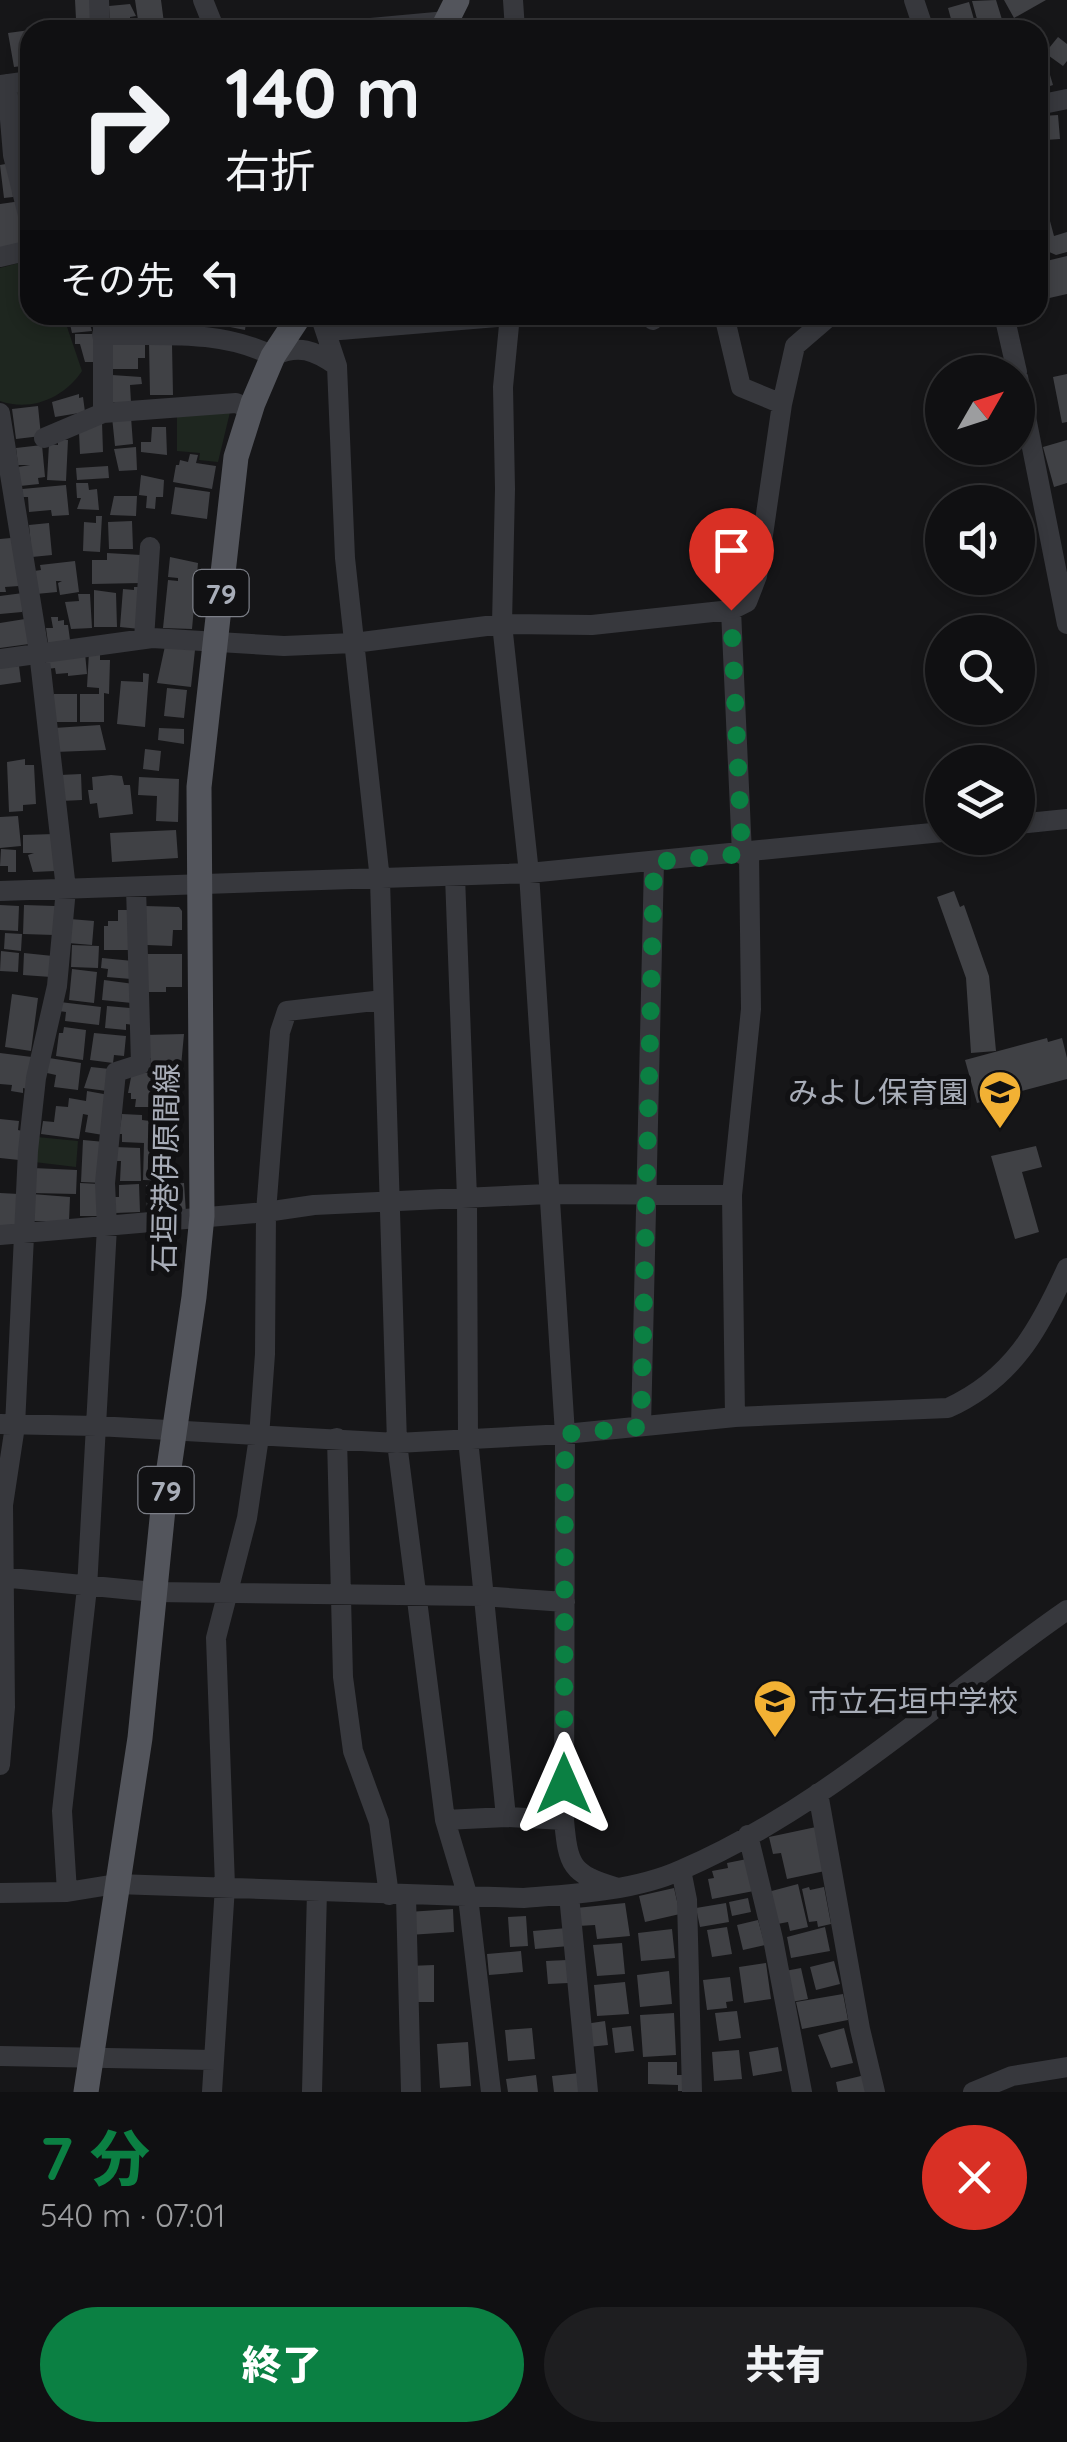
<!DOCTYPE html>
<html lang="ja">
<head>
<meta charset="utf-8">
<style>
	body { margin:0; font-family:Quicksand,"Noto Sans JP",sans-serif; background:#1e1e20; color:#f1f3f6; height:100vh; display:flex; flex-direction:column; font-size:38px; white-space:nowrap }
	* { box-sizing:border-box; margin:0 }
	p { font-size:32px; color:#9c9d9f }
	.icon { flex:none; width:55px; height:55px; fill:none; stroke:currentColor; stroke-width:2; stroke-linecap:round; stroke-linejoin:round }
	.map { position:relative; height:2092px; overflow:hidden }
	.details { display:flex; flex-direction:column; background:#101012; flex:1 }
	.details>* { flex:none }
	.hud { position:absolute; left:20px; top:20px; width:1028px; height:305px; border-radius:30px; box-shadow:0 5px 15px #0003,0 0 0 2px #303032; background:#101012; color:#f1f3f6; overflow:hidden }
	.needle { width:65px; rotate:51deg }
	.tools { position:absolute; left:925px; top:355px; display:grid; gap:20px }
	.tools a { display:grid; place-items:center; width:110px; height:110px; border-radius:50%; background:#101012; box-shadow:0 5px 15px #0003,0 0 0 2px #303032; font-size:50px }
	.pin { position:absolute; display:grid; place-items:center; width:85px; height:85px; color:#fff; margin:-102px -42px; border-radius:50% 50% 50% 0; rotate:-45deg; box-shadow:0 0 10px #0007 }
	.pin .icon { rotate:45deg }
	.me { position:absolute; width:110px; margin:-55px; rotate:0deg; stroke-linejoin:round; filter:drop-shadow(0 0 8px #0008) }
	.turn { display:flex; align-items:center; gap:35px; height:210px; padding:0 40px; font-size:45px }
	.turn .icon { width:130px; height:130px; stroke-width:2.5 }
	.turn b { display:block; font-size:70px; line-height:85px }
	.then { display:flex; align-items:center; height:95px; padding:0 40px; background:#0003; gap:20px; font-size:38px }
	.round { display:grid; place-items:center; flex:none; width:105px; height:105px; border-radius:52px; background:#1e1e20 }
	.headline { display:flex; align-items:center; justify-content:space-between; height:170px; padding:0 40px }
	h1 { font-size:60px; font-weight:800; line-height:75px; color:#0b8043 }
	.action { display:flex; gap:20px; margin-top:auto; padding:20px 40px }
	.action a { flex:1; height:115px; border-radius:60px; background:#0b8043; color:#fff; font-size:40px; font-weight:800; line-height:115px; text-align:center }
	.action a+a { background:#1e1e20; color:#f1f3f6 }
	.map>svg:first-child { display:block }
	.green { fill:#1e261f }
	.building { fill:#404145 }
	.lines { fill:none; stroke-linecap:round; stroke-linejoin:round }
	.minor { stroke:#37383d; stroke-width:20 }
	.major { stroke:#53555c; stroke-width:25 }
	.route { stroke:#0b8043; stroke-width:18; stroke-dasharray:0 32.4 }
	.labels { text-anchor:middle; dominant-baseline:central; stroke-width:10; stroke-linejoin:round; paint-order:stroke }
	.shield { fill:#111113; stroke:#7b7e86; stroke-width:2.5 }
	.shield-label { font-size:28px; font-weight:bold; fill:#a8adb8 }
	.poi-label { font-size:30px; fill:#a8adb8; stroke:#111113; text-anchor:end }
	.street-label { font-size:30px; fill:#a8adb8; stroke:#111113 }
</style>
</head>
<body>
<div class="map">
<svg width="1067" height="2092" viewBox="0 0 1067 2092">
	<rect width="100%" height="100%" fill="#161618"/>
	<path class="green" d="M30,260V315H63L82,371C64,398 31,412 0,401V268Z
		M231,408L218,462L199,460L200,453L177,451V412Z
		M37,1137L78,1141L76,1167L34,1162Z"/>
	<path class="building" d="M75,0H93V18L76,19Z
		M135,0H161L164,23L151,25L150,19L138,20Z
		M996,0L1004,26L980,30L972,1Z
		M1004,0H1046L1014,18Z
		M969,2L977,30H954L948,8Z
		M130,4L136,16L130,17V25L110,27L109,6Z
		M30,30V65L14,67L8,33Z
		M1058,37L1067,44V61L1063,66L1045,53Z
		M1045,58L1053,85L1038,90V60Z
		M1058,115L1060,139L1045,140L1042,116Z
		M11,163L13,197L4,198L0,165Z
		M21,201L27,243L0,251V204Z
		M1050,221L1054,236L1067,232V252L1056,255L1038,247V225Z
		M1067,256V294L1045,299L1038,263Z
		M68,315H87L92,331L72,333Z
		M191,315H219L218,326L190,328Z
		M226,315H247L245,330L225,326Z
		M75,334H97L98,362H85L80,344H75Z
		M108,341H145V358H138V369H108Z
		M149,343L172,344L173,395H150Z
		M1067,374V422L1062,423L1053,377Z
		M112,375L141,377L142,384L130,385L131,402H110Z
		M79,394V398L83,397L85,412L55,417L52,402Z
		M38,406L41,436L16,439L12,409Z
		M112,417H131L133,444L115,446Z
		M102,422L103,452L80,454L79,432Z
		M152,427H166L167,455L141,452V442H151Z
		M58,439L68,440L66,481L47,480L49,444L58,445Z
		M1067,440V483L1054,487L1043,447Z
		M42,445L45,477L38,478L39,484L20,486L18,467L30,465H18L16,448Z
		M136,447L137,470L119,471L114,449Z
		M190,454L198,455L196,463L216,466L212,489L173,482L176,465H179L180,460L188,462Z
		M108,466L109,478L77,480L76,468Z
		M141,475L164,480L163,497H156L155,509L146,508L147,496L139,495Z
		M76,483H88L89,490L97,489L99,510L77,509L81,498H77Z
		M66,485L69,515L52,516L51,510L29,512L28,497H23L22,489Z
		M175,487L210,492L207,519L171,514Z
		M114,496H137L136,516L110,515Z
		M96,516H102L100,552L83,551L84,522L96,523Z
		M132,521L133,549H109L108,522Z
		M49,523L52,555L32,557L29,525Z
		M11,538L19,586L5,587L6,592H0V539Z
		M107,553L141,555V583L92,584V560H107Z
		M170,557L198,563L192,629L163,628L168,580L178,581V578L168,577Z
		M75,561L79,592L60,595L58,583L62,581H56L57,592L36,594L34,571L41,570L40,565Z
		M134,587H143L140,629L120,627L123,589L134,590Z
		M94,590L116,593L117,627H94Z
		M23,593L22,612L0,614V596Z
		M78,594H90L92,628L71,629L65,602L79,601Z
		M51,617H58V621L64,620V625H68L70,640L48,643L46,628H53Z
		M25,619L29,644L0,648V623Z
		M165,646L195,650L191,687L157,683Z
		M89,652L100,653V660H110L109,694L104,693V722H80V694H99V688L87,687Z
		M85,653L87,674L68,676V673L56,674L55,668L47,669L45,658Z
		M19,666L21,682L0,685V668Z
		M143,673L149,674L145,727L117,724L121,681L143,682Z
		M167,688L187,690L184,718L164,716Z
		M54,694H77V722H55L51,699H54Z
		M100,725L106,750L55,752L54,728Z
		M159,728L184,729V744L158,740Z
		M145,749L161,751L159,771L143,769Z
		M25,759V765H34L36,804L23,805V811L9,812L7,762Z
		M81,774L82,800L61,801L60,775Z
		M111,775L122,776L124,785H130L133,814L99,818L97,803L90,804L88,790H93L92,777Z
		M139,777L179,779L178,822L156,821L157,796L138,795Z
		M18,816L21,846L0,848V817Z
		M176,830L178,858L112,862L110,833Z
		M54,834L52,855H54L55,871L33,872L28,855L34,853H23V835Z
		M1,849L16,850V872H8V866H0Z
		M954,891L960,907L964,905L989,976L996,1051L971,1053L966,978L937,897Z
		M0,905L19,906L18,931L0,930Z
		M24,905L55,906L54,935L23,934Z
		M145,906L179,907L182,911V930H173L172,946L147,945Z
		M118,910H132V950H104V926H108V921H118Z
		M70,919L94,921L92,945L68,943Z
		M5,933L22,934L21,951L4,949Z
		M72,945L99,946L98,968L71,967Z
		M1,951L19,953L18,972L0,971Z
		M24,953L53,956L51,977L23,975Z
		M144,954H182V987H166V992H145Z
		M102,958L133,961L131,979L107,977L108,969L101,968Z
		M72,969L97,972L94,1003L69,1000Z
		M104,980L134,984L132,1003L102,1000Z
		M12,994L38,998L31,1051L5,1047Z
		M60,1002L101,1007L99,1025L65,1021L66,1012L59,1011Z
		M107,1006L130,1008L134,1025L126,1024V1030L105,1028Z
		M64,1027L86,1030L83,1060L56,1056L59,1033H63Z
		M94,1033L126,1036L124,1056L114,1055L113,1063L90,1060Z
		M184,1034L180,1077H176L177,1081H157V1069H151V1058H144V1035Z
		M1047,1038L1048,1042L1062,1038L1067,1058V1079L977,1103L965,1060Z
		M0,1053L32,1057L27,1089L23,1088V1093L11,1091L12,1085L0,1084Z
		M49,1058L81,1063L78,1090L54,1087L56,1075L47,1073Z
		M91,1067L110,1069L107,1091L84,1088Z
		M132,1072L155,1073L153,1104H150V1107H135L136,1099H131V1093H128Z
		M87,1091L109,1095L103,1135L85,1132L88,1115L83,1114L79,1139L41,1134L43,1121L54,1122L56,1106L68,1107L69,1098L86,1101Z
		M154,1105H181V1123H154Z
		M122,1114L142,1115V1120L150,1121V1144L177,1145V1151H173V1181L143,1180L144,1143L122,1142V1134H119Z
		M0,1119L19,1121L18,1130L22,1131L19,1160L0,1158Z
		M83,1140L105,1142L103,1183L81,1182Z
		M1036,1146L1042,1167L1022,1172L1039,1232L1015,1239L991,1156Z
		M115,1147L140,1148L141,1181H120L121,1161H114Z
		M33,1168L77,1170L76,1194L32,1193Z
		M80,1183L100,1184V1216H80Z
		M184,1183L186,1213L147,1215L146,1185Z
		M139,1184L140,1212L115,1213L114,1197H119V1185Z
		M0,1193L19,1194L18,1226L0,1225Z
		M32,1194L70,1197L69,1221H31Z
		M816,1827L825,1871L787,1879L781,1853L773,1854L769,1837Z
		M747,1859L754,1891L712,1899L708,1879L714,1878L712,1871L728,1868L727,1863Z
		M798,1884L808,1927L790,1931L788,1922L772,1925L764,1893Z
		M809,1887L810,1890L824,1887L831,1924L818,1927L817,1921L809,1922L802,1889Z
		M674,1888L680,1914L645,1922L639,1896Z
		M748,1898L751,1912L732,1916L729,1902Z
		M625,1903L630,1936L597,1939L595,1925L578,1926L576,1908Z
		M726,1903L729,1922L700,1927L696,1908Z
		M453,1909L454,1932L409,1935L408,1912Z
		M526,1916L528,1946L510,1947L508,1917Z
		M758,1920L765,1945L743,1950L737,1925Z
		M727,1927L732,1954L712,1957L707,1930Z
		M825,1927L830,1951L791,1958L787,1937Z
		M567,1928L569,1946L535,1949L533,1931Z
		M672,1929L675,1958L641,1961L638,1933Z
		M622,1943L625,1974L597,1976L593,1945Z
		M521,1951L523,1972L489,1975L487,1954Z
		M567,1960L568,1983L548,1984L546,1961Z
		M834,1961L840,1984L816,1990L810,1967Z
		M766,1963L771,1999L744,2003L739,1967Z
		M434,1965V2002H409L408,1966Z
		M801,1968L808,1999L791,2002L785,1971Z
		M669,1971L672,2004L640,2007L637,1975Z
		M730,1977L733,2001L726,2002L727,2008L707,2010L703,1980Z
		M625,1982L629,2014L597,2016L594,1985Z
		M843,1994L848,2020L802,2029L796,2002Z
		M737,2011L741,2038L719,2041L715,2013Z
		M674,2013L676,2055L643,2057L640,2015Z
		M605,2021L608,2045L588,2047L585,2024Z
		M631,2026L634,2051L615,2053L612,2028Z
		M532,2028L535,2059L508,2061L505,2030Z
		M844,2028L853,2063L831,2068L818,2035Z
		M468,2042L471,2086L440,2088L437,2044Z
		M778,2047L782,2071L753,2076L749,2052Z
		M739,2050L742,2079L714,2081L712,2052Z
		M648,2062H677V2075H684V2091H678V2085L648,2084Z
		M580,2073L582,2092H554L552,2076Z
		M536,2075L538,2092H508L506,2079Z
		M865,2075L869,2092H838L836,2082Z"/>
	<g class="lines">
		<path class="minor" d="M99,0L100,30
			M203,0L215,30
			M513,0L515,30
			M914,0L924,30
			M349,30L447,21
			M7,84L13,155L30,223
			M0,85L30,81
			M1038,105L1067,99
			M0,257L30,250
			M320,315L337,366L345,558L380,880L397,1443L445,1820L468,1897L491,2092
			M510,315L503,387L505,489L502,624L529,873L565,1434L564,1820C568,1865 571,1874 615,1887
			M652,315L653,320
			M724,315L741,387L782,404
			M1004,315L1017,372
			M328,331L510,316
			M102,335C161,336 220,329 273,356C299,344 314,350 337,366
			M1018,377L1067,624
			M0,413L39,652L66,889L57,986L36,1078L28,1151L15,1426L3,1505L5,1707L0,1765
			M103,413L236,403L251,409
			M44,438L103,413V315
			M731,610L742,854
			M144,639L150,547
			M0,659L152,638L284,646L354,643L502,624L592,625L731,610L747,602L757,576L782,404L795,346L831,315
			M1018,824L1067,819
			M455,876L467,1198L468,1439L506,1817
			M0,891L529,873L942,832
			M0,1235L266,1212L314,1205L548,1194L732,1195
			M735,1417L732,1195L751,1009L749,853
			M0,1424L97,1426L397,1443L565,1434L735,1417L948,1408C1012,1379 1039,1330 1067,1268
			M641,1427L654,862
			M337,1438L343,1677L353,1751L379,1822L389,1895
			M0,1577L154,1592L481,1596L565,1602
			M818,1793L860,2029L875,2092
			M445,1820L506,1817L564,1820
			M748,1835L773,1939L802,2092
			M681,1870L687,1900L692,2092
			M67,1892L62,1811L87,1588L107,1227L105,1183L116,1072L141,1064L136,887
			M0,1893L67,1892L116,1884L524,1898C575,1894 634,1891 681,1870C825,1808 940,1698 1067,1610
			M569,1895L588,2092
			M406,1896L411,2092
			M0,2056L214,2060
			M212,2092L225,1886L216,1638L247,1518L259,1437L265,1354L266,1212L280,1032L287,1011L383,1000
			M312,2092L317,1891
			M973,2092L1012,2076L1067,2067"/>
		<path class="major" d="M442,30L457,0
			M86,2092L140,1738L163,1509L194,1297L202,1216L199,787L236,457L253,403L273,356L300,315"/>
	</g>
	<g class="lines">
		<path class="route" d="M564,1784L565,1434L641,1427L654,862L742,854L731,610"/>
	</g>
	<defs>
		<g id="school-pin" transform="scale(2.25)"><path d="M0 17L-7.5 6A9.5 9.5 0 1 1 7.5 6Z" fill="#f2b134" stroke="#111113"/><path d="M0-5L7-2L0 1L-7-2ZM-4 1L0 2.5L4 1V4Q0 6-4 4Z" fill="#111"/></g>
	</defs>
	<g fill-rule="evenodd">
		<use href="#school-pin" x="1000" y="1092"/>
		<use href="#school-pin" x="775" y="1701"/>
	</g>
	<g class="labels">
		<g class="shield">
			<rect x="193.5" y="570" width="55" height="46" rx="8"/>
			<rect x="138.5" y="1467" width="55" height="46" rx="8"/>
		</g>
		<g class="shield-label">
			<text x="221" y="593">79</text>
			<text x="166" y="1490">79</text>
		</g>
		<g class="poi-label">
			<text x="968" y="1092">みよし保育園</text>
			<text x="808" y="1701" text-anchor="start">市立石垣中学校</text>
		</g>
		<g class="street-label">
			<text transform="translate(165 1168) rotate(-89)">石垣港伊原間線</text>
		</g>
	</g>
</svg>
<div class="tools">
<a><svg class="needle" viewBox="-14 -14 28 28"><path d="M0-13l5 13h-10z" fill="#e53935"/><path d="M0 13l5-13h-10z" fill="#9c9d9f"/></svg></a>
<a><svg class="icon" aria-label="sound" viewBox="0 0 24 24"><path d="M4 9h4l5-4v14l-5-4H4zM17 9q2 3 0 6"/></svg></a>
<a><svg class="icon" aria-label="search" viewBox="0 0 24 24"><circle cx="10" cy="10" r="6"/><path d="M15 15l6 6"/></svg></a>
<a><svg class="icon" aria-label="layers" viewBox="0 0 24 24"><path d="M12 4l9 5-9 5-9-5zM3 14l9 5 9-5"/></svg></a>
</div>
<div class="pin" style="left:731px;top:610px;background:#d93025"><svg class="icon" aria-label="arrive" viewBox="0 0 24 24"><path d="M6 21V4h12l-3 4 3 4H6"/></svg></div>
<svg class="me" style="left:564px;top:1784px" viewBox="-20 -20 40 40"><path d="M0-17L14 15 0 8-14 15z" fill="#0b8043" stroke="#fff" stroke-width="4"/></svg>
<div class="hud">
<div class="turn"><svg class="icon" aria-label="right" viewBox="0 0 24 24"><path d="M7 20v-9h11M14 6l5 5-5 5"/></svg><div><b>140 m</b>右折</div></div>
<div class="then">その先<svg class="icon" aria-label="left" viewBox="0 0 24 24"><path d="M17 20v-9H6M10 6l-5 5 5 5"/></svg></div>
</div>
</div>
<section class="details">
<div class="headline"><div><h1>7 分</h1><p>540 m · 07:01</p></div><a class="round" style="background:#d93025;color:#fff"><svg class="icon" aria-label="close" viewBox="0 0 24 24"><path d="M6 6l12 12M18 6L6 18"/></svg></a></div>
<div class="action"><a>終了</a><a>共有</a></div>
</section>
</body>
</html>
